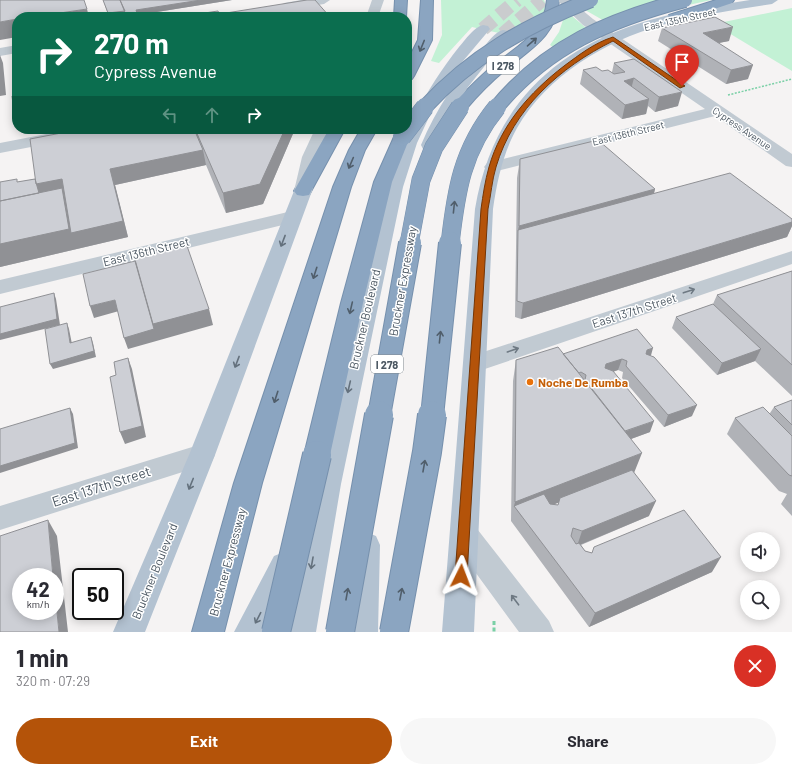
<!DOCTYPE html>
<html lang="en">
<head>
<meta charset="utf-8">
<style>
	body { margin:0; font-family:Barlow,sans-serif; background:#f7f7f7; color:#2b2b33; height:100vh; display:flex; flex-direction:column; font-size:15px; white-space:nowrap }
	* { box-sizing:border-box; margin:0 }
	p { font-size:13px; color:#7c7c81 }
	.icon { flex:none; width:22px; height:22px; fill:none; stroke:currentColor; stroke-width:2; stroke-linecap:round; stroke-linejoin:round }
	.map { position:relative; height:632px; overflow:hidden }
	.side { display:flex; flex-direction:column; background:#fff; flex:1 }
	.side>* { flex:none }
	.hud { position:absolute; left:12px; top:12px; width:400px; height:122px; border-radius:16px; box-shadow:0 2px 10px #0003; background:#0b6e4f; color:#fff; overflow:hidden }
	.controls { position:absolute; left:740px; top:532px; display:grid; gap:8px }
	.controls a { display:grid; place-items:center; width:40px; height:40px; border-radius:50%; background:#fff; box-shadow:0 2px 10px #0003; font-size:20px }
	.speed { position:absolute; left:12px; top:568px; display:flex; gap:8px; font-size:20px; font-weight:700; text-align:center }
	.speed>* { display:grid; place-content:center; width:52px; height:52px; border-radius:50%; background:#fff; box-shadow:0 2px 10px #0003; line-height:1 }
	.speed small { font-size:10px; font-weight:400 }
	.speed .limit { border:2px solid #111; border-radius:6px; background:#fff; color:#111 }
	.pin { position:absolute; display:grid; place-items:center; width:34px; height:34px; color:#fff; margin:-41px -17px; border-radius:50% 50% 50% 0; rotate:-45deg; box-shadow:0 0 4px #0007 }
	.pin .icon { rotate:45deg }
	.me { position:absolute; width:44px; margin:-22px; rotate:3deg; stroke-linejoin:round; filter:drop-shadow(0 0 3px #0008) }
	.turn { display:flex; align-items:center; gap:14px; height:84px; padding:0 16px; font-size:18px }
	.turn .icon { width:52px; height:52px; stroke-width:2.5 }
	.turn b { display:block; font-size:28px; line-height:34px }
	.lanes { display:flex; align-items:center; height:38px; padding:0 16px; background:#0003; justify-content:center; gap:20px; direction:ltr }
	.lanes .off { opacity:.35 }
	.round { display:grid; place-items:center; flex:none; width:42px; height:42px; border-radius:21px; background:#f7f7f7 }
	.summary { display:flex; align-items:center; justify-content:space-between; height:68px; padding:0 16px }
	h1 { font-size:24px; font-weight:700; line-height:30px }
	.button { display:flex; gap:8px; margin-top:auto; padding:8px 16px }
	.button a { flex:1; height:46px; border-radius:24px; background:#b45309; color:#fff; font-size:16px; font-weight:700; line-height:46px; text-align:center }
	.button a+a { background:#f7f7f7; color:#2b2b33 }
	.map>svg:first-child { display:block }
	.green { fill:#c3f1d5 }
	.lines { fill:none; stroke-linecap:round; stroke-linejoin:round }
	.major-tunnel { stroke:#caccce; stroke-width:14; stroke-dasharray:14 7; stroke-linecap:butt }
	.highway-casing { stroke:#7690ad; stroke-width:2 }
	.path-far1 { stroke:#7ad0a6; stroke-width:1.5; stroke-dasharray:2 1.5; stroke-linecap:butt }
	.path { stroke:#7ad0a6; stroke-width:3; stroke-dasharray:4 2.5; stroke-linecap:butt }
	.minor { fill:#c1cad2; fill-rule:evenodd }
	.major { fill:#b3c2d1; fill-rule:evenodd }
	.highway { fill:#8ba5c1; fill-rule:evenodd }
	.highway-bridge-far3-casing { stroke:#7690ad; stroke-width:16; stroke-linecap:butt }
	.highway-bridge-far2-casing { stroke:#7690ad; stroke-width:19; stroke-linecap:butt }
	.highway-bridge-far1-casing { stroke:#7690ad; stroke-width:24; stroke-linecap:butt }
	.highway-bridge-casing { stroke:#7690ad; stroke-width:30; stroke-linecap:butt }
	.highway-bridge-far3 { stroke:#8ba5c1; stroke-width:14 }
	.highway-bridge-far2 { stroke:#8ba5c1; stroke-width:18 }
	.highway-bridge-far1 { stroke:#8ba5c1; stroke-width:22 }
	.highway-bridge { stroke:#8ba5c1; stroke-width:28 }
	.wall { fill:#b0b2b7; fill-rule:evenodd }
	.shaded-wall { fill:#909195 }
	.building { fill:#cdcfd5; stroke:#909195 }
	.oneway { stroke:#505e6b }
	.oneway2 { stroke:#64717d }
	.oneway3 { stroke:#6e7983 }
	.route { fill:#b45309; stroke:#753606 }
	.food-dot { fill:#e8710a; stroke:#fff; stroke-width:1.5 }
	.labels { text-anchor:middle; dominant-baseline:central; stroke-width:3; stroke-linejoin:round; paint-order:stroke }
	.far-street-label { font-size:10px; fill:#4a5661; stroke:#fff }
	.shield { fill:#fff; stroke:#808990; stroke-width:1 }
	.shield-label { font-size:11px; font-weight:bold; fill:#4a5661 }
	.street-label { font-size:12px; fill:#4a5661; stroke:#fff }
	.food-label { font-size:12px; font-weight:bold; fill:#c56008; stroke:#fff; text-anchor:start }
	.near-street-label { font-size:14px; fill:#4a5661; stroke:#fff }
</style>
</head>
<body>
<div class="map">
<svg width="792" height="632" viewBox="0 0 792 632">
	<rect width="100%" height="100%" fill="#f5f3f3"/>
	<path class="green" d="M441,0H544L546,5L539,28L525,39L472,27L439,63L431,61L442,35Z
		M572,0H711L608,23L571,2Z
		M792,8V71L714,24Z
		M566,11L591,32L554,48L550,45L559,32Z"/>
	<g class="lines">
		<path class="major-tunnel" d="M483,29L517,0
			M503,34L542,0"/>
		<g class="highway-casing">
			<path id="highway" d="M395,0H407L406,17H394Z
				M421,0H433L432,40L414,76L412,79L407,80V62L418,40Z
				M547,0H559C557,36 529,50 504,71C491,82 478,95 467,108H455L453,105L455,102C468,89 480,76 494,65C518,45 544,34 547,0Z
				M716,0H734L732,3L679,21H669L668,18L669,15Z
				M329,129H345L309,195L303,196L297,195L294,191Z
				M361,129H377L365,150L351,187L262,483L224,632H192L234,483L333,187L349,150Z
				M402,132L408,133L410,137L392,182L363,303L330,455L326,463L317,466L308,463L304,455L341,303L374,182L394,137L396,133Z"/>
		</g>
		<path class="path-far1" d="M728,95L792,79"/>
		<path class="path" d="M494,621V632"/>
		<path class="minor" d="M301,0H330L324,4L288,10L282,6L284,3Z
			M372,0H384L378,17H366Z
			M557,0H570L593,19L792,154V167L786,166L715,116L493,172L487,171L484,167L487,163L705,109L583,25Z
			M17,45V53L0,56V48Z
			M72,129H106L104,132L98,134L0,153V143Z
			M315,129H331L320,157L312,191L309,195L303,196L297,195L294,191L302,157Z
			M292,211L299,213L302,217L299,221L0,294V280Z
			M792,251V264L476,372L468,369L464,363L468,357Z
			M202,444L211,447L215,455L211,463L0,530V506Z
			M464,521L474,525L549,621L554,632H519L454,543L450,534L454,525Z"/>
		<path class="major" d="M750,0H778L772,4C735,10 698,15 662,25C605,41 547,76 517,128C503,153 497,181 493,209L474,632H442L475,209C491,114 546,54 637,24C674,12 712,6 750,0Z
			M483,25L488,26L490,29L458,67L436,102L417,143L403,187L341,484L316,632H284L296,572L267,632H234L274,556L284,552L294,556L298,564L313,484L385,187C402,136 425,90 459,47C465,40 474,27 483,25Z
			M503,30L508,31L510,34L468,87L451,115L437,145L435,149L429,150L423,149L421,145C436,109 457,78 483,48C488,42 495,32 503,30Z
			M303,186L309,187L312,191L215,455L145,632H113L189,455L294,191L297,187Z
			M366,532L376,536L380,545L378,632H346L352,545L356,536Z"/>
		<use href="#highway" class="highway"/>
		<g class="highway-bridge-far3-casing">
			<path id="highway-bridge-far3" d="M424,108C472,56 525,26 591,0
				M459,108L461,105
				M496,108C547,46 609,20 685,0"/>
		</g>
		<g class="highway-bridge-far2-casing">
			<path id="highway-bridge-far2" d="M402,137L425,107
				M409,244L421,180L434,147L460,107
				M450,244C456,191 462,150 497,107"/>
		</g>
		<g class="highway-bridge-far1-casing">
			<path id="highway-bridge-far1" d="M379,416L410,243
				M432,416L450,243"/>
		</g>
		<g class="highway-bridge-casing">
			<path id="highway-bridge" d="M276,632L317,455
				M340,632L379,415
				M394,632L427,452L432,415"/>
		</g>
		<use href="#highway-bridge-far3" class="highway-bridge-far3"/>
		<use href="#highway-bridge-far2" class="highway-bridge-far2"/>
		<use href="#highway-bridge-far1" class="highway-bridge-far1"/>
		<use href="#highway-bridge" class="highway-bridge"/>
	</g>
	<path class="wall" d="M103,0H232L138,15V17H109Z
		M662,28L729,41L718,43L748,79L726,84L658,41Z
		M614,63L678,106L655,112L648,106L646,114L622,119L580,84L583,70L602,71L612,72Z
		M82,129H295L263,204L226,213L206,165L115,185L128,237L0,267V182H18L35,179Z
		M520,159L655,189L654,193L792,219V226L787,237L521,319L515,317L517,178Z
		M792,271V396L755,361L717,375L672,328L676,317L713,304L717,295Z
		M563,354L651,356L692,416L664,427L622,378L623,372L618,370L613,372L650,432L631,439L634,473L649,516L581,545L585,551L592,553L712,572L589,627L511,521L513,381L516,360ZM559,502L558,505L554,504Z
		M792,400V516L781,504L787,494L779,491L727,434L735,418L770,413L774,407Z"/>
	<path class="shaded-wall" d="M201,0H232L138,15V17H109L108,13L125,11L136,10Z
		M87,9L89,17H33Z
		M17,19V37L0,40V22Z
		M733,27L729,41L699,47L703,33Z
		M0,55L3,63L6,95L0,96Z
		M753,65L748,79L726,84L731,70Z
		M634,78L630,93L624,81Z
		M682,92L678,106L655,112L659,97Z
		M649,99L646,114L622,119L625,105Z
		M17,119V125L15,120Z
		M285,129H295L263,204L226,213L223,193Z
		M203,150L206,165L115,185L128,237L0,267V244L36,184Z
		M655,189L650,209L518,230L519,226Z
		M792,222V226L787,237L521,319L523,303Z
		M135,261L209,309L213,325L128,349L124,338Z
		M54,293L56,299L60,325L0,340V334Z
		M115,300L119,311L94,318L90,306Z
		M67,323L69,329L73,349L70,343Z
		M91,337L93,343L96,357L53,369L50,364Z
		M653,348L650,359L643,362L647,350Z
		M761,349L755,361L717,375L722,363Z
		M128,358L132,369L146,437L125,444L120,432Z
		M622,359L618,370L603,375L606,364Z
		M697,405L692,416L664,427L668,415Z
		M70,408L73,414L78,448L0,473V466Z
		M654,421L650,432L620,443L624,432Z
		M642,453L634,473L522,517L514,506L515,502Z
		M656,501L649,516L577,546L582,531Z
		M48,520L57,536L68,632H59L55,593V577H53Z
		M721,557L712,572L589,627L595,613Z"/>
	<path class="building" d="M0,0H84L87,9L33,17H17V19L0,22Z
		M103,0H120L125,11L108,13Z
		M120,0H201L136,10L137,13L126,15Z
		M307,0H315L330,17H221L220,14Z
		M218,11L221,17H178Z
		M715,17L733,27L703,33L753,65L731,70L662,28Z
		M634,59L682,92L659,97L634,78L624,81L649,99L625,105L583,70L596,67L602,71L608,70L614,74L625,72L614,63Z
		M17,95V119L15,120L12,96Z
		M82,129H194L203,150L110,169L123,221L71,233L62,179L36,184L30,139Z
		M195,129H285L260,184L223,193Z
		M598,140L655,189L519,226L520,159Z
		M730,173L792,219V222L523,303L517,301L518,230Z
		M17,179V182L35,179L39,193L0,201V182Z
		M62,188L69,229L0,244V201Z
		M186,243L209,309L153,324L134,256Z
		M135,261L154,329L124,338L115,300L90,306L83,274Z
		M792,271V365L717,295Z
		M54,293L57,319L0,334V307Z
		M713,304L761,349L722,363L676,317Z
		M67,323L70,343L91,337L94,351L50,364L45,329Z
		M637,329L653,348L647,350L646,354L654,357L697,405L668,415L626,366L627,361L622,359L606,364L605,368L613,371L654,421L625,431L585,380L586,375L581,372L579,373L563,354Z
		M558,347L642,453L515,502L516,360Z
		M128,358L142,426L120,432L110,377L116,375L114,362Z
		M792,400V425L774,407Z
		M763,407L792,436V476L789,475L735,418Z
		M70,408L75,443L0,466V429Z
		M632,470L656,501L582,531L573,528L571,536L576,544L579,543L585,551L592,553L594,547L684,510L721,557L595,613L514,506L544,494L550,504L558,505L560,498Z
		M48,520L53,577H21V611H55V593L59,632H0V536Z"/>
	<defs><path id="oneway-shaft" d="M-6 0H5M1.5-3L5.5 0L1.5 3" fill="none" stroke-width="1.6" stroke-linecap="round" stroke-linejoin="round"/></defs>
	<g class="oneway">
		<use href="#oneway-shaft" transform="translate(532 42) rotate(-41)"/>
		<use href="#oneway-shaft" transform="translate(422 46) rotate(112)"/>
		<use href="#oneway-shaft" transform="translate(351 163) rotate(113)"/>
		<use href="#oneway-shaft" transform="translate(454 207) rotate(-84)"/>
		<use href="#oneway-shaft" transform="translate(315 273) rotate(108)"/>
		<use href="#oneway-shaft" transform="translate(351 308) rotate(103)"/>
		<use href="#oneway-shaft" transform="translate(440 337) rotate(-84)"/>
		<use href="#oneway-shaft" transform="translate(276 397) rotate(108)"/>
		<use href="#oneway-shaft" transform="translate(424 466) rotate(-80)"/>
		<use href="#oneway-shaft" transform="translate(347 594) rotate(-80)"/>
		<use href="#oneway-shaft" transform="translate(401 594) rotate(-79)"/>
	</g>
	<g class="oneway2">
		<use href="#oneway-shaft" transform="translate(283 241) rotate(111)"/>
		<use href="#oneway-shaft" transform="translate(237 362) rotate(111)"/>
		<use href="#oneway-shaft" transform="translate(349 387) rotate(103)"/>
		<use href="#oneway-shaft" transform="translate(191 484) rotate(112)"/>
		<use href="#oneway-shaft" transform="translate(312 563) rotate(100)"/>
		<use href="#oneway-shaft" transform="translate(258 618) rotate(117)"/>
	</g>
	<g class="oneway3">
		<use href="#oneway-shaft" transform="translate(689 291) rotate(-18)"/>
		<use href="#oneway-shaft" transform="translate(513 350) rotate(-19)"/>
		<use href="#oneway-shaft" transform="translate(515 600) rotate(-127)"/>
	</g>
	<path class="route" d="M613,37L685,86L680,88L613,41C560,67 513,109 496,167C492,180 491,195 488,209L467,576L466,580L461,582L457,580L455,576L481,209C483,195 485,181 489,167C501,125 529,93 564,66C579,55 594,43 613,37Z"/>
	<circle class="food-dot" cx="530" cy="382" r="4"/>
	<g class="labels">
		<g class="far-street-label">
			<text transform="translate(680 19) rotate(-13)">East 135th Street</text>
			<text transform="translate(742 128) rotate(34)">Cypress Avenue</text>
			<text transform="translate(628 133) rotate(-14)">East 136th Street</text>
		</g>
		<g class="shield">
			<rect x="487" y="56" width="32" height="18" rx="3"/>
			<rect x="371" y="355" width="32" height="18" rx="3"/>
		</g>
		<g class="shield-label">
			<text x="503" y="65">I 278</text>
			<text x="387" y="364">I 278</text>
		</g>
		<g class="street-label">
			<text transform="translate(146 251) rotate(-14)">East 136th Street</text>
			<text transform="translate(402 281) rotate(-80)">Bruckner Expressway</text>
			<text transform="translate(634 310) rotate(-18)">East 137th Street</text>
			<text transform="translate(364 319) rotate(-77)">Bruckner Boulevard</text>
			<text transform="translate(227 562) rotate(-75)">Bruckner Expressway</text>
			<text transform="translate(154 571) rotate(-68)">Bruckner Boulevard</text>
		</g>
		<g class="food-label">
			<text x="538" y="382">Noche De Rumba</text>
		</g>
		<g class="near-street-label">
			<text transform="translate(101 486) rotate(-18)">East 137th Street</text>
		</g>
	</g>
</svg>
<div class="controls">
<a><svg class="icon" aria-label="sound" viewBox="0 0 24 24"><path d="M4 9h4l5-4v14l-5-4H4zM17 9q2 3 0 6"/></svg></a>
<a><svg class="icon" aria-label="search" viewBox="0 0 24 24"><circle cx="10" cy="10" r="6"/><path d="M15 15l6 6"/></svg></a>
</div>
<div class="speed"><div>42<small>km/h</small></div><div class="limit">50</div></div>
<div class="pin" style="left:682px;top:86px;background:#d93025"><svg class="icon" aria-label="arrive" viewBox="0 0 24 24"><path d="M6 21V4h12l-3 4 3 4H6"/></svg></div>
<svg class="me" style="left:461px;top:576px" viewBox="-20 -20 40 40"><path d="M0-17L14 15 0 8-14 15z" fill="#b45309" stroke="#fff" stroke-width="4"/></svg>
<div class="hud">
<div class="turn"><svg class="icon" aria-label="right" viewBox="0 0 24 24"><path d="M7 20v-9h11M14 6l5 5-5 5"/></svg><div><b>270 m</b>Cypress Avenue</div></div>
<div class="lanes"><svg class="icon off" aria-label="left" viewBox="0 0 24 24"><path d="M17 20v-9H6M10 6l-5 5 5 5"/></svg><svg class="icon off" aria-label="ahead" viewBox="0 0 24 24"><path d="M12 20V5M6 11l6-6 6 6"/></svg><svg class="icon" aria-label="right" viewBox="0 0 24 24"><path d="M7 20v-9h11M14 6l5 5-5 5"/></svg></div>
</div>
</div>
<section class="side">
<div class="summary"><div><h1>1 min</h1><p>320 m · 07:29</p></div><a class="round" style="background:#d93025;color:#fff"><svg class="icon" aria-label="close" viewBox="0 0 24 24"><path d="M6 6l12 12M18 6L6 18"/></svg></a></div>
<div class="button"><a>Exit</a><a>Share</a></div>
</section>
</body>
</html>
